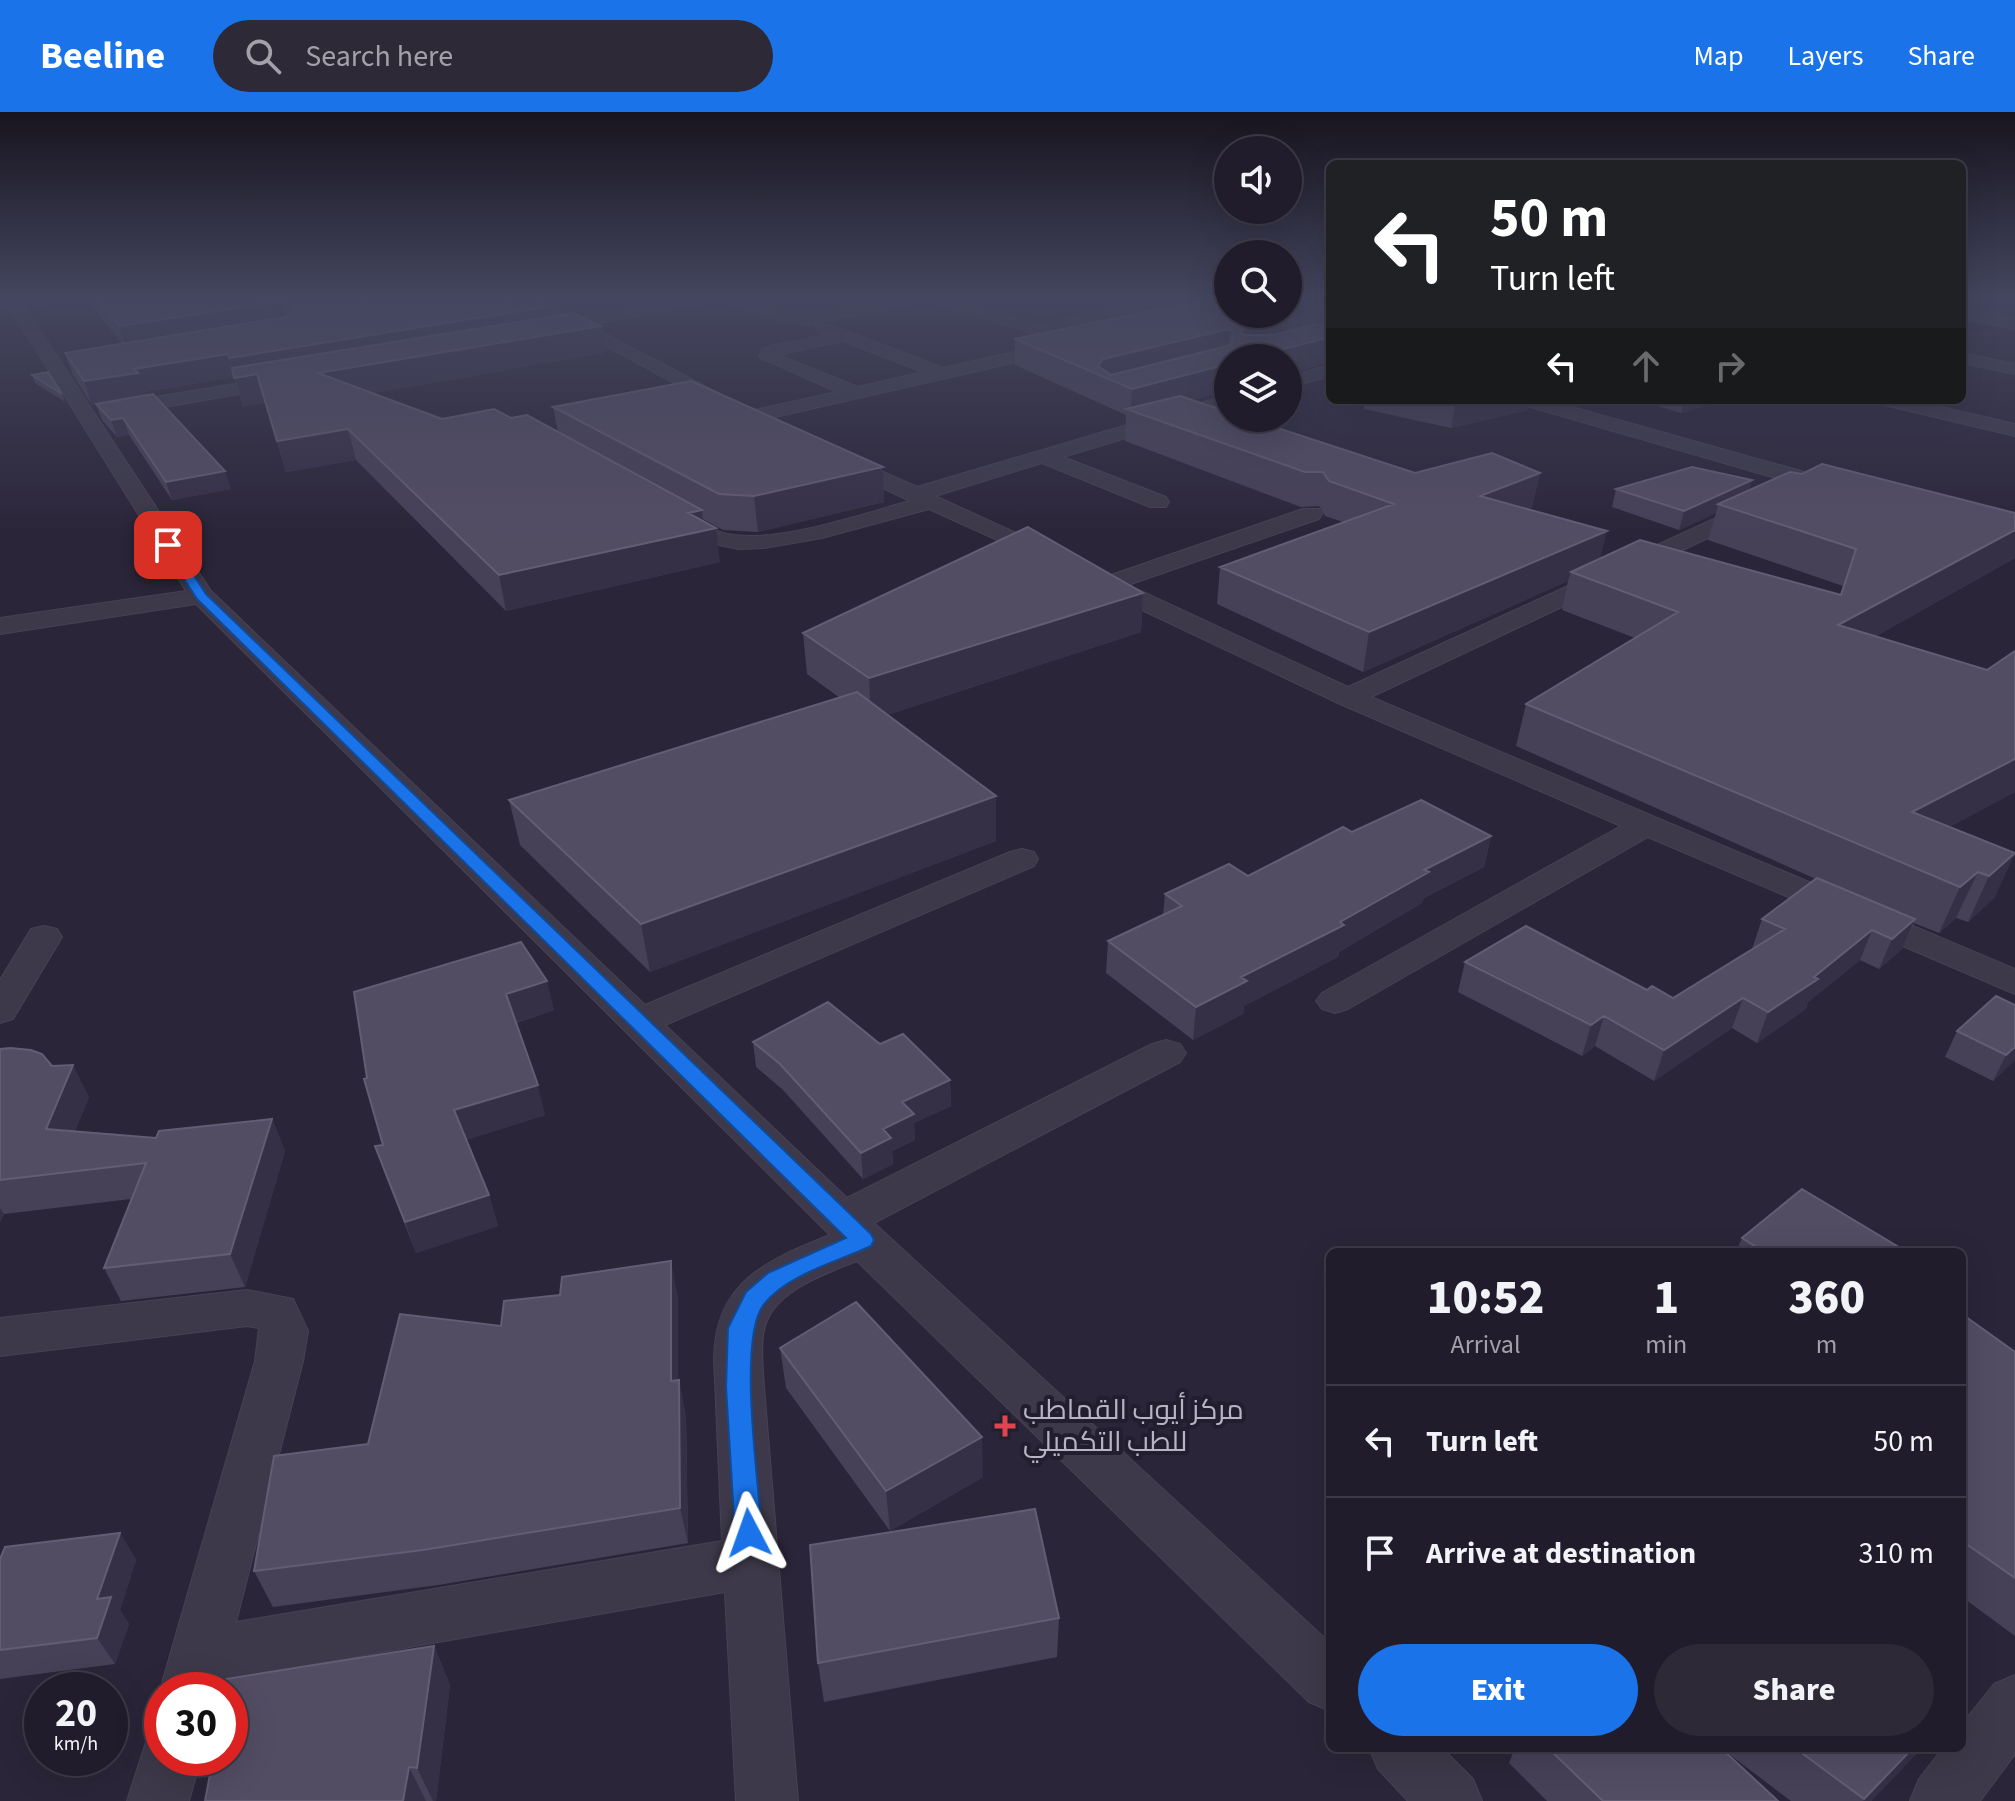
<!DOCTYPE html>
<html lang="en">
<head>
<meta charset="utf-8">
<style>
	body { margin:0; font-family:"Source Sans 3",Cairo,sans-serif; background:#2d2937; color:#f1f3f6; height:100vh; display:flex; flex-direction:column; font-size:30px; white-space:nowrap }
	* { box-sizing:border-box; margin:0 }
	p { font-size:26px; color:#a2a1a9 }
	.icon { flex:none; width:44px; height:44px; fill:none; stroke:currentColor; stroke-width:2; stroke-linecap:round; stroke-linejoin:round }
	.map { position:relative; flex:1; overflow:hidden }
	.sheet { position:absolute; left:1326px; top:1136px; width:640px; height:504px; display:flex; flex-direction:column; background:#201c2b; border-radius:12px; box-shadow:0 8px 32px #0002,0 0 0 2px #3d3a47 }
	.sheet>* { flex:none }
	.guide { position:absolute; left:1326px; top:48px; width:640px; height:244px; border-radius:12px; box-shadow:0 8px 32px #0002,0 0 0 2px #3d3a47; background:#202124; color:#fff; overflow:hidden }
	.buttons { position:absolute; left:1214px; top:24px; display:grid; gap:16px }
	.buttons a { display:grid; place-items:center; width:88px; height:88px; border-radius:50%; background:#201c2b; box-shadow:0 8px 32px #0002,0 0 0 2px #3d3a47; font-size:40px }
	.speed { position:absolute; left:24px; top:1560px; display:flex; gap:16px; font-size:40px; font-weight:700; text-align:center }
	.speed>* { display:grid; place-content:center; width:104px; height:104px; border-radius:50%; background:#201c2b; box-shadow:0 8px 32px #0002,0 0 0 2px #3d3a47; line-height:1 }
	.speed small { font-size:20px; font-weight:400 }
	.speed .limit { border:12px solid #d22; background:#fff; color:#111 }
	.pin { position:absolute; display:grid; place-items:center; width:68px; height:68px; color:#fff; margin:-34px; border-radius:16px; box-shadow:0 4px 12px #0006 }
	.me { position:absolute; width:88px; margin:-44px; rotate:356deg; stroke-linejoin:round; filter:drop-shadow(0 0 6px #0008) }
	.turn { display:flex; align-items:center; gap:28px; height:168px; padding:0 32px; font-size:36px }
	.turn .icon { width:104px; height:104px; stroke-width:2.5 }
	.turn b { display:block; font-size:56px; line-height:68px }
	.lanes { display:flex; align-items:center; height:76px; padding:0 32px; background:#0003; justify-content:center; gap:40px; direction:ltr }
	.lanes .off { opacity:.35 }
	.eta { display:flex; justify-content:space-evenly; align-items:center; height:136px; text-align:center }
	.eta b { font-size:48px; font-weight:800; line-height:56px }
	.button { display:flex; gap:16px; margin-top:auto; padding:16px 32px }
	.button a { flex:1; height:92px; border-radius:48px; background:#1a73e8; color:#fff; font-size:32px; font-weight:800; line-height:92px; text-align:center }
	.button a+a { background:#2d2937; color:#f1f3f6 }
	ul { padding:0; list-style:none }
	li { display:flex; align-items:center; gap:24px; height:112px; padding:0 32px; border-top:2px solid #3d3a47 }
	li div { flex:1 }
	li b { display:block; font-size:30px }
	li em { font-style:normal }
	header { display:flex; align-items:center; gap:48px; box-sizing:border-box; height:112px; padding:0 40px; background:#1a73e8; color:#fff }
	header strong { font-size:38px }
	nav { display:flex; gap:44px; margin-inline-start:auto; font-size:28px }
	.search { width:560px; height:72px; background:#2d2937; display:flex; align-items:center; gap:20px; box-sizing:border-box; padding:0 28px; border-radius:44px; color:#a2a1a9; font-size:30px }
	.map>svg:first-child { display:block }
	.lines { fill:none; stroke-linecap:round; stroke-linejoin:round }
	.minor-casing { stroke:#464253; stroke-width:2 }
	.minor { fill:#3d394a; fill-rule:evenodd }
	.wall { fill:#474158; fill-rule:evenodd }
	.shaded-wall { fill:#363047 }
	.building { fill:#534d64; stroke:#635d73; stroke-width:2; fill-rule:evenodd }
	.route { fill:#1a73e8; stroke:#114b97; stroke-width:2 }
	.health-dot { fill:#e0444e; stroke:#221e2f; stroke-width:3 }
	.labels { text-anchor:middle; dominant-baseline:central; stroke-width:8; stroke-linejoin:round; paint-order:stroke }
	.near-poi-label { font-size:28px; fill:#b9b4c5; stroke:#221e2f; text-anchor:start }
</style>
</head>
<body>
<header>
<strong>Beeline</strong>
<div class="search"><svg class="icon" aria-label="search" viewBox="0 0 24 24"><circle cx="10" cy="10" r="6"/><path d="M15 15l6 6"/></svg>Search here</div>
<nav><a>Map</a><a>Layers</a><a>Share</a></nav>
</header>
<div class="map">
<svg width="2015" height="1689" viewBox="0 0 2015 1689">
	<rect width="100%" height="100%" fill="#2b2539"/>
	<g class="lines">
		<g class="minor-casing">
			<path id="minor" d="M29,184H69L61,189L24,194L211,479L645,893L1010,740L1022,737L1034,740L1038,747L1034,754L665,913L847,1086L1152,932L1166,928L1180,932L1186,941L1180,950L874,1111L1330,1531V1599L1309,1590L857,1149C825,1162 772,1179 764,1218C760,1236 763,1257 764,1275L798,1689H736L725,1480L221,1568L218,1578H162V1584L160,1578L255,1249L259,1216L247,1214L0,1244V1206L247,1178L293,1187L308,1219L303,1249L236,1510L722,1429L714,1246C715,1170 767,1148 830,1123L196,492L0,522V506L186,479L10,196L0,198V188Z
				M514,184H534L574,206L696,184H740L788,201L806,203L906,184H941L1039,213L1164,184H1177L1179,187L1176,190L1054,219L1071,229L1072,232L1065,239L749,311L739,305L742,301L837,280L759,245L762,237L770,234L827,223L816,218V212H828L943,256L1054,231L1032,221L926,189L806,213L780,209L723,188L588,213L733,289L735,293L733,297L726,299ZM843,229L923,260L858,275L778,243Z
				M1330,197V207L1273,221L1265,216L1267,213Z
				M1962,197L2015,207V217L1962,207Z
				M1962,241L2015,252V262L1962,251Z
				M1330,253V264L1288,276V265Z
				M284,264L290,265L293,269L290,273L113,304L104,298L113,292Z
				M1228,283V295L1063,345L1166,385L1169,390L1166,395H1150L1042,351L935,384L1060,441L1064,446L1060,451L1052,453L929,397L822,426L764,436L739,437L704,430L663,403L674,396C692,401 705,416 723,421C773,434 861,402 910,389L833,352L830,348L833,344H847L917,375Z
				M1518,288H1547L1840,370L1843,375L1832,381L1824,380L1520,292Z
				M1878,288H1911L2015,312V324L1880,292Z
				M1755,388L1766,395L1763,400L1371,585L2015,857V882L1648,725L1348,897L1335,901L1322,897L1316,889L1322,881L1621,714L1338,591L1089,473L1086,468L1089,463L1098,461L1108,464L1303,397H1319L1322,402L1319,407L1128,473L1348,575Z
				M44,814L57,817L62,825L13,907L0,911V868L31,817Z
				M2015,1563V1642L1980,1689H1910L1919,1667L1943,1636H1962V1612L1994,1572Z
				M162,1619V1646H201L189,1689H127L148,1624Z
				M1369,1636H1442L1473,1667L1482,1689H1408L1378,1657Z"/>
		</g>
		<use href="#minor" class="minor"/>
	</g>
	<path class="wall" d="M83,184H282L297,195L551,194L552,204L601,214L605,241L373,281L442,307L511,306L558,320L553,295L883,355L884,390L758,420L723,418L703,407L720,450L506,499L356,348L286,360L265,291L243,295L234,265L144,280L145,283L231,377L172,388L129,323L117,325L102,308L96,292L92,293L73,263L65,241L122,231Z
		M1189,184H1228V202H1288V184H1330V251L1228,246V278L1193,288L1415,361H1540L1532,395L1527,397L1600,446L1840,483L1843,474L1708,428L1716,401L1679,418L1612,395L1616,377L1752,368L1749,378L2015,401V446L1876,524L1987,558L2015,539V680L1949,715L2015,741L1994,786L1968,810L1956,806L1939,821L1914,811L1902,837L1879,857L1860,848L1808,890L1806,897L1757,931L1732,916L1654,969L1595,934L1582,944L1458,880L1465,850L1647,878L1673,886L1753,837H1752L1762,807L1816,767L1516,634L1526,592L1635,526L1562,498L1568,469L1363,560L1217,492L1220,455L1343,410L1325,404L1319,394L1301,395L1125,329L1126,303L1015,253V227L1202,188ZM1304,201L1303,216L1286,220L1288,204Z
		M32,263L62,282L65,290L35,271Z
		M1365,288H1530L1528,298L1451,316L1364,297Z
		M1638,288H1726L1681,301Z
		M1143,481L1141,520L887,603L996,684V729L650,860L520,733L509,688L840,586L807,562L803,521Z
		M1352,720L1491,724L1484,755L1424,786L1422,791L1339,840L1338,845L1244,894L1243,902L1193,928L1106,861L1108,829L1163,803L1165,782L1248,764Z
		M354,880L554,898L516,911L545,1003L466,1028L489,1083L498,1114L416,1141L386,1065L375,1034L383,1033L367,966Z
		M1996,884L2015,948L1993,969L1945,945L1957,919Z
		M753,930L880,932L950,968L951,994L914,1011L915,1028L892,1039L893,1052L863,1067L783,978L756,955Z
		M0,937L52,954L89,985L75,1019L156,1026L272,1007L285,1039L245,1175L121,1189L104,1156L131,1087L4,1102L0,1110Z
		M1742,1126L1907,1140H1736Z
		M678,1185V1268L686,1304L688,1431L438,1473L273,1495L254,1459L368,1332Z
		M1962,1202L2015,1240V1524L1962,1485Z
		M780,1236L983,1365L890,1419L786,1276Z
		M120,1421L136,1448L120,1498L129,1512L115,1552L0,1567V1447Z
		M1059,1506L1057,1545L824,1590L818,1551Z
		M434,1534L450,1573L436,1689H205Z
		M1515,1636H1721L1778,1689H1547L1509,1651Z
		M1721,1636H1922L1871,1689H1791Z"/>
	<path class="shaded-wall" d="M852,184H890L853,191Z
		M1288,184H1330V195L1305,192L1304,201L1288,204L1285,229L1243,239L1240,220L1246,214L1273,202H1288Z
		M284,189L290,210L126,236L119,214Z
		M551,194L554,215L258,265L265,291L243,295L235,265L144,280L145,284L92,293L84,269L134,257Z
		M601,214L605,241L325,289L318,261Z
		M1229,217L1227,243L1117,271L1098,254L1103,247Z
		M1330,225L1329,250L1288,262V246H1250Z
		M1228,252V278L1140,302L1131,299L1132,277Z
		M1456,288H1530L1528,298L1451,316Z
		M1685,288H1726L1681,301Z
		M123,306L129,323L117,325L111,308Z
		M348,317L356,348L286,360L277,329Z
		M883,355L884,390L758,420L754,384Z
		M225,359L231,377L172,388L166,370Z
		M1540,361L1532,395L1473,419L1480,384Z
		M1752,368L1747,386L1718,392L1716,401L1679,418L1684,399Z
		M702,398L704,419L716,416L720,450L506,499L499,463L688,401Z
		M2015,418V446L1824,553L1838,513Z
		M1607,419L1598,455L1571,460L1568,469L1363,560L1369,520Z
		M1143,481L1141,520L871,608L869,566Z
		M2015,647V680L1893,745L1912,700Z
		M996,684V729L650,860L641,812Z
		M1491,724L1484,755L1424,786L1422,791L1339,840L1338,845L1244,894L1243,902L1193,928L1196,895L1241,865L1424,758Z
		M2015,741L1994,786L1968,810L1989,764Z
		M1978,760L1956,806L1939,821L1960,775Z
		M1915,807L1902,837L1879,857L1892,827Z
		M1872,818L1860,848L1808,890L1806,897L1757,931L1768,900L1814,865Z
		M547,869L554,898L514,911L506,882Z
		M1743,886L1732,916L1654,969L1664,938Z
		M1604,904L1595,934L1582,944L1591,913Z
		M2015,935V948L1993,969L2006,943Z
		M73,953L89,985L63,1050L46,1017Z
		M950,968L951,994L914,1011L915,1028L892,1039L893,1052L863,1067L861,1041L883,1017L902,990Z
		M538,973L545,1003L463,1029L454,998Z
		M272,1007L285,1039L245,1175L230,1142Z
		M489,1083L498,1114L416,1141L405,1110Z
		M0,1096L4,1102L0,1110Z
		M671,1149L678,1185V1305L671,1269Z
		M679,1268L686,1304L688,1431L680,1396Z
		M982,1325L983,1365L890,1419L886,1379Z
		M120,1421L136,1448L120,1498L129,1512L115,1552L97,1526V1487Z
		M434,1534L450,1573L436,1689H433L417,1656Z
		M1913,1636H1922L1871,1689H1863Z
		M409,1655L426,1689H403Z"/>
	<path class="building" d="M93,184H282L297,195L392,184H529L551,194L229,246L228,242L134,257L138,261L84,269L65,241L285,205L295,196L284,189L119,214Z
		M1219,185L1228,187V202H1282L1288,204L1246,214L1240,220L1243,223H1273L1318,212L1330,215V225L1250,246H1228V252L1132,277L1015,227ZM1229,217L1233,220L1231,233L1111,263L1098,254L1103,247Z
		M1330,186V200L1305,192Z
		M573,201L601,214L318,261L442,307L494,297L511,306L527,303L702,398L688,401L716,416L499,463L348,317L277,329L257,262L234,266L232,256Z
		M48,260L62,282L32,263Z
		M691,269L883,355L754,384L719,382L553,295Z
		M153,282L225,359L166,370L123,306L111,308L96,292Z
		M1180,284L1228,300V306H1247L1415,361L1492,341L1540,361L1480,384L1607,419L1369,520L1220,455L1394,392L1329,369L1323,360H1305L1126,297Z
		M1822,352L2015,401V418L1838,513L1987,558L2015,539V647L1912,700L2015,741L1989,764L1978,760L1960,775L1526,592L1678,500L1571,460L1640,428L1841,483L1856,437L1718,392L1790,360L1802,362Z
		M1692,355L1752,368L1684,399L1616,377Z
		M1028,415L1143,481L869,566L803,521Z
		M857,580L996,684L641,812L509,688Z
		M1421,688L1491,724L1424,758L1429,760L1340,810L1344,813L1241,865L1247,869L1196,895L1108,829L1182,794L1165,782L1229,752L1248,764L1343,715L1352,720Z
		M1817,766L1915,807L1892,827L1872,818L1814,865L1818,867L1768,900L1743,886L1664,938L1604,904L1591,913L1465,850L1526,814L1647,878L1652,874L1673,886L1785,817L1762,807Z
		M521,830L547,869L506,882L538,973L454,998L489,1083L405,1110L375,1034L383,1033L364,967L367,966L354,880Z
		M1996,884L2015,893V935L2006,943L1957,919Z
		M828,890L880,932L903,922L950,968L902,990L914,1002L883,1017L891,1026L861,1041L780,952L753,930Z
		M10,936L31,938L42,942L52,954L73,953L46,1017L156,1026L159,1019L272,1007L230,1142L104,1156L146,1051L0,1068V937Z
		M1802,1077L1907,1140H1764L1742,1126Z
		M671,1149V1269L679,1268L680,1396L423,1438L254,1459L274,1344L368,1332L400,1202L501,1214L504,1189L560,1183L562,1165Z
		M856,1190L982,1325L886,1379L780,1236Z
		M1962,1202L2015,1240V1466L1962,1429Z
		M1035,1397L1059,1506L818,1551L810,1433Z
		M120,1421L97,1487L111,1485L97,1526L0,1538V1447L5,1435Z
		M434,1534L417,1656L409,1655L403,1689H205L213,1646H230V1578H225L226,1567Z
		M1548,1636H1721L1778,1689H1603Z
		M1795,1636H1913L1864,1687Z"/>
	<linearGradient id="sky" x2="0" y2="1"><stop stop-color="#18141f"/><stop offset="0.44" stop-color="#44465f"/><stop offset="1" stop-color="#44465f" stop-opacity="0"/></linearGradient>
	<rect width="2015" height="421" fill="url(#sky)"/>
	<path class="route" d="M168,429L172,430L206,482L871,1122L874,1128L871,1134C837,1150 788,1162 764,1192C737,1226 759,1373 762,1421L758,1429L749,1433L739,1429L735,1421L726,1275L728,1216L746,1180L768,1161L846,1126L197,487L162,433Z"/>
	<path class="health-dot" d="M1001 1302h8v8h8v8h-8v8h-8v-8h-8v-8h8z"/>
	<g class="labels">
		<g class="near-poi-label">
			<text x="1023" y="1298">مركز أيوب القماطب<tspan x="1023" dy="32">للطب التكميلي</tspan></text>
		</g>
	</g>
</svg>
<div class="buttons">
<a><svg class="icon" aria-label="sound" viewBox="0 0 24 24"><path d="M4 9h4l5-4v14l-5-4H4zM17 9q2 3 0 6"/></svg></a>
<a><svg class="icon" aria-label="search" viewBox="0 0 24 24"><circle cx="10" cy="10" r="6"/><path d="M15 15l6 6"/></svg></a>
<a><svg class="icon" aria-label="layers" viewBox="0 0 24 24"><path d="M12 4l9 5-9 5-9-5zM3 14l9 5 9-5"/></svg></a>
</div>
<div class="speed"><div>20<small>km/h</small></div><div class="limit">30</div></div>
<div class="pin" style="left:168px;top:433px;background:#d93025"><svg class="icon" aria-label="arrive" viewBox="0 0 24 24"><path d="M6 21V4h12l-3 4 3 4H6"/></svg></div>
<svg class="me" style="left:749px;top:1421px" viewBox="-20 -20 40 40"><path d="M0-17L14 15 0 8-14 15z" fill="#1a73e8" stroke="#fff" stroke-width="4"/></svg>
<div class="guide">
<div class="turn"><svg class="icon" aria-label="left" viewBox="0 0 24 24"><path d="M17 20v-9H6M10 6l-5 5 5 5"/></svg><div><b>50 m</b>Turn left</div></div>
<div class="lanes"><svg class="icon" aria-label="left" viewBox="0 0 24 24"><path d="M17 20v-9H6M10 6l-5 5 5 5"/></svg><svg class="icon off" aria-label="ahead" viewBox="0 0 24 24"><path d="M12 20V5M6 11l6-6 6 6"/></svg><svg class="icon off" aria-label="right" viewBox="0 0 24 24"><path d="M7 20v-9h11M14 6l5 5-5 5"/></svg></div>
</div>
<section class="sheet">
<div class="eta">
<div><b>10:52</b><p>Arrival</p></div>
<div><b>1</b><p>min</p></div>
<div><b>360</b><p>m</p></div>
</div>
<ul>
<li><svg class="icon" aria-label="left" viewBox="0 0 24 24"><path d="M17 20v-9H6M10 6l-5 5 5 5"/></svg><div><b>Turn left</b></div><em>50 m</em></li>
<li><svg class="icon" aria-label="arrive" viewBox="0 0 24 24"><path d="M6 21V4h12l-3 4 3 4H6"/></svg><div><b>Arrive at destination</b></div><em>310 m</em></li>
</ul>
<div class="button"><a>Exit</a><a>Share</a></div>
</section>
</div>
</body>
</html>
